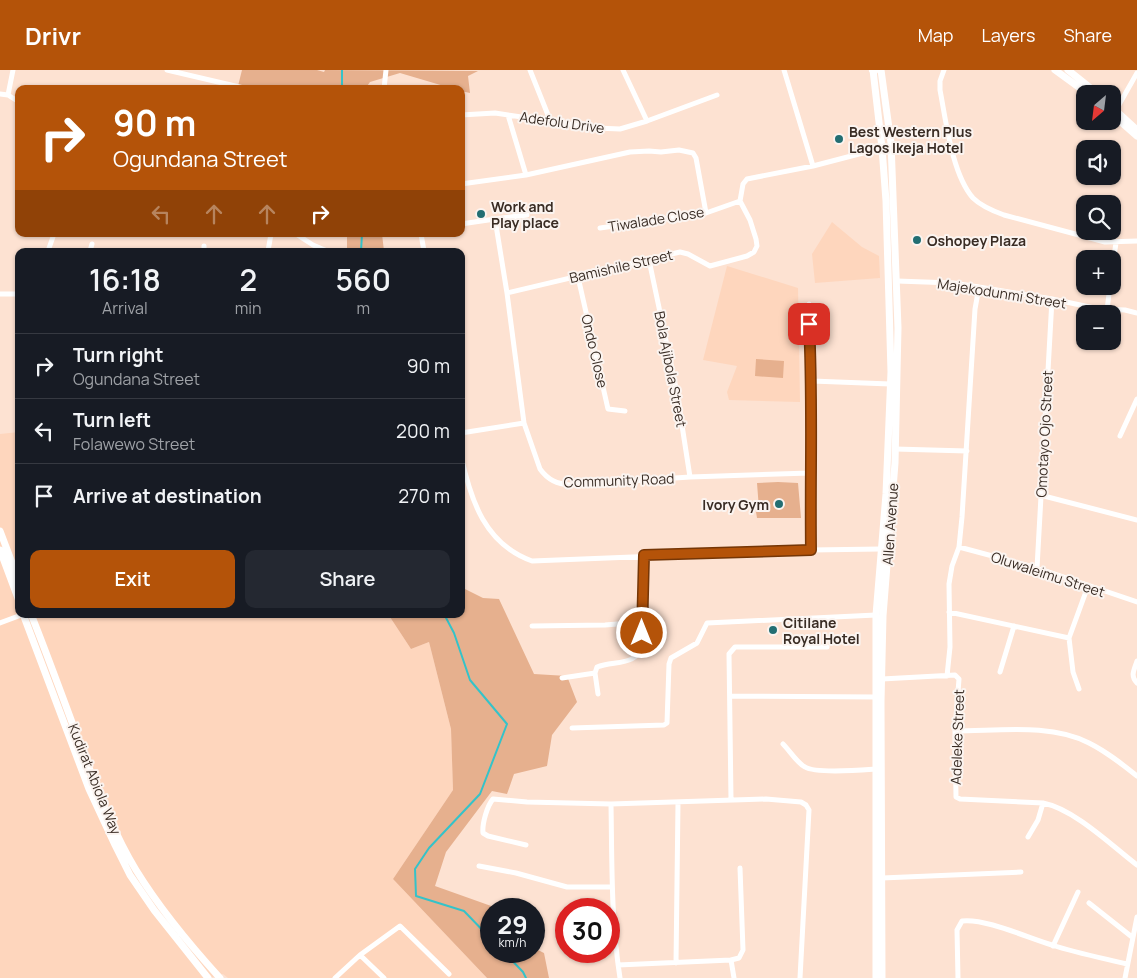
<!DOCTYPE html>
<html lang="en">
<head>
<meta charset="utf-8">
<style>
	body { margin:0; font-family:Manrope,sans-serif; background:#242831; color:#f1f3f6; height:100vh; display:flex; flex-direction:column; font-size:19px; white-space:nowrap }
	* { box-sizing:border-box; margin:0 }
	p { font-size:16px; color:#9ea1a6 }
	.icon { flex:none; width:28px; height:28px; fill:none; stroke:currentColor; stroke-width:2; stroke-linecap:round; stroke-linejoin:round }
	.map { position:relative; flex:1; overflow:hidden }
	.sheet { position:absolute; left:15px; top:178px; width:450px; height:370px; display:flex; flex-direction:column; background:#171b24; border-radius:10px; box-shadow:0 1px 4px #0004 }
	.sheet>* { flex:none }
	.hud { position:absolute; left:15px; top:15px; width:450px; height:152px; border-radius:10px; box-shadow:0 1px 4px #0004; background:#b45309; color:#fff; overflow:hidden }
	.needle { width:32px; rotate:208deg }
	.tools { position:absolute; left:1076px; top:15px; display:grid; gap:10px }
	.tools a { display:grid; place-items:center; width:45px; height:45px; border-radius:10px; background:#171b24; box-shadow:0 1px 4px #0004; font-size:25px }
	.speed { position:absolute; left:480px; top:828px; display:flex; gap:10px; font-size:25px; font-weight:700; text-align:center }
	.speed>* { display:grid; place-content:center; width:65px; height:65px; border-radius:50%; background:#171b24; box-shadow:0 1px 4px #0004; line-height:1 }
	.speed small { font-size:12px; font-weight:400 }
	.speed .limit { border:8px solid #d22; background:#fff; color:#111 }
	.pin { position:absolute; display:grid; place-items:center; width:42px; height:42px; color:#fff; margin:-21px; border-radius:10px; box-shadow:0 2px 8px #0006 }
	.me { position:absolute; width:55px; margin:-28px; rotate:0deg; stroke-linejoin:round; filter:drop-shadow(0 0 4px #0008) }
	.turn { display:flex; align-items:center; gap:18px; height:105px; padding:0 15px; font-size:22px }
	.turn .icon { width:65px; height:65px; stroke-width:2.5 }
	.turn b { display:block; font-size:35px; line-height:42px }
	.lanes { display:flex; align-items:center; height:48px; padding:0 15px; background:#0003; justify-content:center; gap:25px; direction:ltr }
	.lanes .off { opacity:.35 }
	.eta { display:flex; justify-content:space-evenly; align-items:center; height:85px; text-align:center }
	.eta b { font-size:30px; font-weight:600; line-height:35px }
	.cta { display:flex; gap:10px; margin-top:auto; padding:10px 15px }
	.cta a { flex:1; height:58px; border-radius:10px; background:#b45309; color:#fff; font-size:20px; font-weight:600; line-height:58px; text-align:center }
	.cta a+a { background:#242831; color:#f1f3f6 }
	ul { padding:0; list-style:none }
	li { display:flex; align-items:center; gap:15px; height:65px; padding:0 15px; border-top:1px solid #363941 }
	li div { flex:1 }
	li b { display:block; font-size:19px }
	li em { font-style:normal }
	header { display:flex; align-items:center; gap:30px; box-sizing:border-box; height:70px; padding:0 25px; background:#b45309; color:#fff }
	header strong { font-size:24px }
	nav { display:flex; gap:28px; margin-inline-start:auto; font-size:18px }
	.map>svg:first-child { display:block }
	.built { fill:#fed6bd }
	.green { fill:#e6b08e }
	.lines { fill:none; stroke-linecap:round; stroke-linejoin:round }
	.stream { stroke:#34c3c9; stroke-width:2 }
	.street { stroke:#fff; stroke-width:5 }
	.secondary { stroke:#fff; stroke-width:7 }
	.primary { stroke:#fff; stroke-width:8 }
	.route-casing { stroke:#753606; stroke-width:12 }
	.route { stroke:#b45309; stroke-width:9 }
	.poi-dot { fill:#236e72; stroke:#fbf4f0; stroke-width:2 }
	.labels { text-anchor:middle; dominant-baseline:central; stroke-width:4; stroke-linejoin:round; paint-order:stroke }
	.street-label { font-size:14px; fill:#392c24; stroke:#fbf4f0 }
	.poi-label { font-size:14px; font-weight:bold; fill:#392c24; stroke:#fbf4f0; text-anchor:start }
</style>
</head>
<body>
<header>
<strong>Drivr</strong>
<nav><a>Map</a><a>Layers</a><a>Share</a></nav>
</header>
<div class="map">
<svg width="1137" height="908" viewBox="0 0 1137 908">
	<rect width="100%" height="100%" fill="#fde2d2"/>
	<path class="built" d="M832,152L862,177L879,186L880,208L815,213L812,184Z
		M727,196L798,218L800,332L729,330L727,322L737,296L703,290Z
		M19,362V544H388L411,579L429,572L451,659L453,720L393,809L487,908H228L223,904L209,908H0V364Z"/>
	<path class="green" d="M242,0H317L324,2L325,0L478,1L468,6L470,23L461,21V19H454L400,3L370,12L365,19H250L238,16Z
		M347,164H382L384,181H347Z
		M756,289L784,291L783,308L755,306Z
		M778,412L798,413L801,448H757L756,442L759,439L757,413Z
		M461,517L483,528L499,529L534,604L567,606L577,632L552,665L547,696L514,704L507,724L492,721L446,782L435,816L494,837V839H491V881H534V878L544,883L549,908H487L393,809L453,720L451,659L429,572L411,579L388,544H461Z"/>
	<g class="lines">
		<path class="stream" d="M342,0V19
			M361,181L362,164
			M444,544L454,563L470,610L507,654L480,724L429,778L415,799L416,826L464,841L491,869
			M503,881L523,902L526,908"/>
		<path class="street" d="M167,0L248,19
			M530,0L550,50
			M623,0L647,51
			M784,0L813,96
			M944,0L940,11V20C946,51 952,104 973,128C981,136 993,141 1004,145L1105,172L1137,171
			M384,19L386,0
			M0,24L8,25L19,32
			M8,25L13,0
			M1116,40L1137,3
			M461,45L495,43L596,58L620,59L647,51L717,25
			M508,45L526,105
			M461,114L526,105L630,82L649,81L661,82L679,80L693,83L696,88L706,143
			M527,145L495,149L507,223L524,353L540,399C548,410 557,414 570,415L690,407L810,403
			M461,154L495,149
			M600,158L706,143L740,131
			M296,164L313,175L327,181
			M421,164L424,181
			M48,181L54,164
			M90,181L92,174
			M204,181V176
			M268,181L271,164
			M649,190L677,323L690,407
			M1112,199L1116,173
			M578,207L608,339L625,341
			M897,211L953,213L979,217L1052,229L1099,239L1125,240L1137,243
			M507,223L680,182L688,184L710,196L747,186L754,182L757,176L756,169L750,150L740,131L743,114L747,109L813,96L882,78
			M0,224H19
			M809,234L812,311L810,403L811,480
			M1107,240L1110,216
			M812,311L890,314
			M461,363L524,353
			M1120,366L1137,329
			M895,379L967,381
			M461,386C471,431 485,474 532,491L811,480L881,479
			M1040,425L1137,450
			M959,477L1037,498L1137,532
			M1037,498L1052,229
			M949,542L1069,568
			M0,553L24,544
			M532,556L605,555L642,552
			M1137,591C1134,600 1130,606 1137,613
			M1000,602L1014,556
			M595,603L598,624
			M947,606L950,577L949,514L952,496L959,477L962,447L975,239L979,217
			M562,608L595,603L597,597C614,590 638,597 642,574L644,485
			M882,609L955,605L959,609L955,661L956,727L960,729L1043,733C1074,739 1111,775 1137,795
			M1079,619L1073,602L1069,568L1088,516
			M731,626L876,627
			M572,658L664,655L667,653L669,594L671,588L697,573L707,553L876,545
			M955,661C998,661 1051,653 1089,673C1107,682 1122,694 1137,706
			M783,674C790,681 797,693 805,697C816,704 862,700 876,699
			M731,729L729,584L735,577H827
			M611,734C612,792 611,851 620,908
			M1028,767L1038,750L1043,733
			M526,775L488,766L483,763C482,754 487,736 493,729L527,732L611,734L766,729L801,732L806,735L809,740L800,908
			M479,796L516,803L567,817H612
			M882,808L1021,802
			M1089,833L1132,867
			M1053,876L1078,822
			M360,885L400,856L449,904
			M731,890L739,888L743,880L740,798
			M676,893L678,733
			M618,895L731,890L734,908
			M335,908L360,885L384,908
			M958,908L957,860L962,851C985,848 1028,868 1052,875C1076,883 1102,888 1127,894
			M1125,908L1137,847"/>
		<path class="secondary" d="M873,0L882,78L886,131L891,302L886,424L876,545V908
			M881,0L891,73L898,258L895,393L883,546L881,632L882,908
			M1055,0L1088,24
			M1068,0L1098,24
			M1112,37L1137,60
			M1112,44L1137,66
			M0,461L19,511
			M0,480L19,531
			M23,544L89,719L115,775L130,805L154,840L208,908
			M31,544C49,589 65,634 82,679C98,721 113,762 136,800C160,839 190,875 220,908"/>
		<path class="primary" d="M873,0L874,1"/>
	</g>
	<g class="lines">
		<g class="route-casing">
			<path id="route" d="M642,563L644,485L811,480C810,404 813,329 809,254"/>
		</g>
		<use href="#route" class="route"/>
	</g>
	<g class="poi-dot">
		<circle cx="839" cy="69" r="5"/>
		<circle cx="481" cy="144" r="5"/>
		<circle cx="917" cy="170" r="5"/>
		<circle cx="779" cy="434" r="5"/>
		<circle cx="773" cy="560" r="5"/>
	</g>
	<g class="labels">
		<g class="street-label">
			<text transform="translate(562 52) rotate(8)">Adefolu Drive</text>
			<text transform="translate(656 149) rotate(-9)">Tiwalade Close</text>
			<text transform="translate(621 196) rotate(-13)">Bamishile Street</text>
			<text transform="translate(1002 223) rotate(9)">Majekodunmi Street</text>
			<text transform="translate(595 281) rotate(77)">Ondo Close</text>
			<text transform="translate(671 299) rotate(79)">Bola Ajibola Street</text>
			<text transform="translate(1044 364) rotate(-87)">Omotayo Ojo Street</text>
			<text transform="translate(619 410) rotate(-2)">Community Road</text>
			<text transform="translate(890 454) rotate(-86)">Allen Avenue</text>
			<text transform="translate(1048 504) rotate(18)">Oluwaleimu Street</text>
			<text transform="translate(957 667) rotate(-88)">Adeleke Street</text>
			<text transform="translate(95 709) rotate(68)">Kudirat Abiola Way</text>
		</g>
		<g class="poi-label">
			<text x="849" y="61">Best Western Plus<tspan x="849" dy="16">Lagos Ikeja Hotel</tspan></text>
			<text x="491" y="136">Work and<tspan x="491" dy="16">Play place</tspan></text>
			<text x="927" y="170">Oshopey Plaza</text>
			<text x="769" y="434" text-anchor="end">Ivory Gym</text>
			<text x="783" y="552">Citilane<tspan x="783" dy="16">Royal Hotel</tspan></text>
		</g>
	</g>
</svg>
<div class="tools">
<a><svg class="needle" viewBox="-14 -14 28 28"><path d="M0-13l5 13h-10z" fill="#e53935"/><path d="M0 13l5-13h-10z" fill="#9ea1a6"/></svg></a>
<a><svg class="icon" aria-label="sound" viewBox="0 0 24 24"><path d="M4 9h4l5-4v14l-5-4H4zM17 9q2 3 0 6"/></svg></a>
<a><svg class="icon" aria-label="search" viewBox="0 0 24 24"><circle cx="10" cy="10" r="6"/><path d="M15 15l6 6"/></svg></a>
<a>+</a>
<a>−</a>
</div>
<div class="speed"><div>29<small>km/h</small></div><div class="limit">30</div></div>
<div class="pin" style="left:809px;top:254px;background:#d93025"><svg class="icon" aria-label="arrive" viewBox="0 0 24 24"><path d="M6 21V4h12l-3 4 3 4H6"/></svg></div>
<svg class="me" style="left:642px;top:563px" viewBox="-20 -20 40 40"><circle r="17" fill="#b45309" stroke="#fff" stroke-width="3"/><path d="M0-11L8 9 0 5-8 9z" fill="#fff"/></svg>
<div class="hud">
<div class="turn"><svg class="icon" aria-label="right" viewBox="0 0 24 24"><path d="M7 20v-9h11M14 6l5 5-5 5"/></svg><div><b>90 m</b>Ogundana Street</div></div>
<div class="lanes"><svg class="icon off" aria-label="left" viewBox="0 0 24 24"><path d="M17 20v-9H6M10 6l-5 5 5 5"/></svg><svg class="icon off" aria-label="ahead" viewBox="0 0 24 24"><path d="M12 20V5M6 11l6-6 6 6"/></svg><svg class="icon off" aria-label="ahead" viewBox="0 0 24 24"><path d="M12 20V5M6 11l6-6 6 6"/></svg><svg class="icon" aria-label="right" viewBox="0 0 24 24"><path d="M7 20v-9h11M14 6l5 5-5 5"/></svg></div>
</div>
<section class="sheet">
<div class="eta">
<div><b>16:18</b><p>Arrival</p></div>
<div><b>2</b><p>min</p></div>
<div><b>560</b><p>m</p></div>
</div>
<ul>
<li><svg class="icon" aria-label="right" viewBox="0 0 24 24"><path d="M7 20v-9h11M14 6l5 5-5 5"/></svg><div><b>Turn right</b><p>Ogundana Street</p></div><em>90 m</em></li>
<li><svg class="icon" aria-label="left" viewBox="0 0 24 24"><path d="M17 20v-9H6M10 6l-5 5 5 5"/></svg><div><b>Turn left</b><p>Folawewo Street</p></div><em>200 m</em></li>
<li><svg class="icon" aria-label="arrive" viewBox="0 0 24 24"><path d="M6 21V4h12l-3 4 3 4H6"/></svg><div><b>Arrive at destination</b></div><em>270 m</em></li>
</ul>
<div class="cta"><a>Exit</a><a>Share</a></div>
</section>
</div>
</body>
</html>
